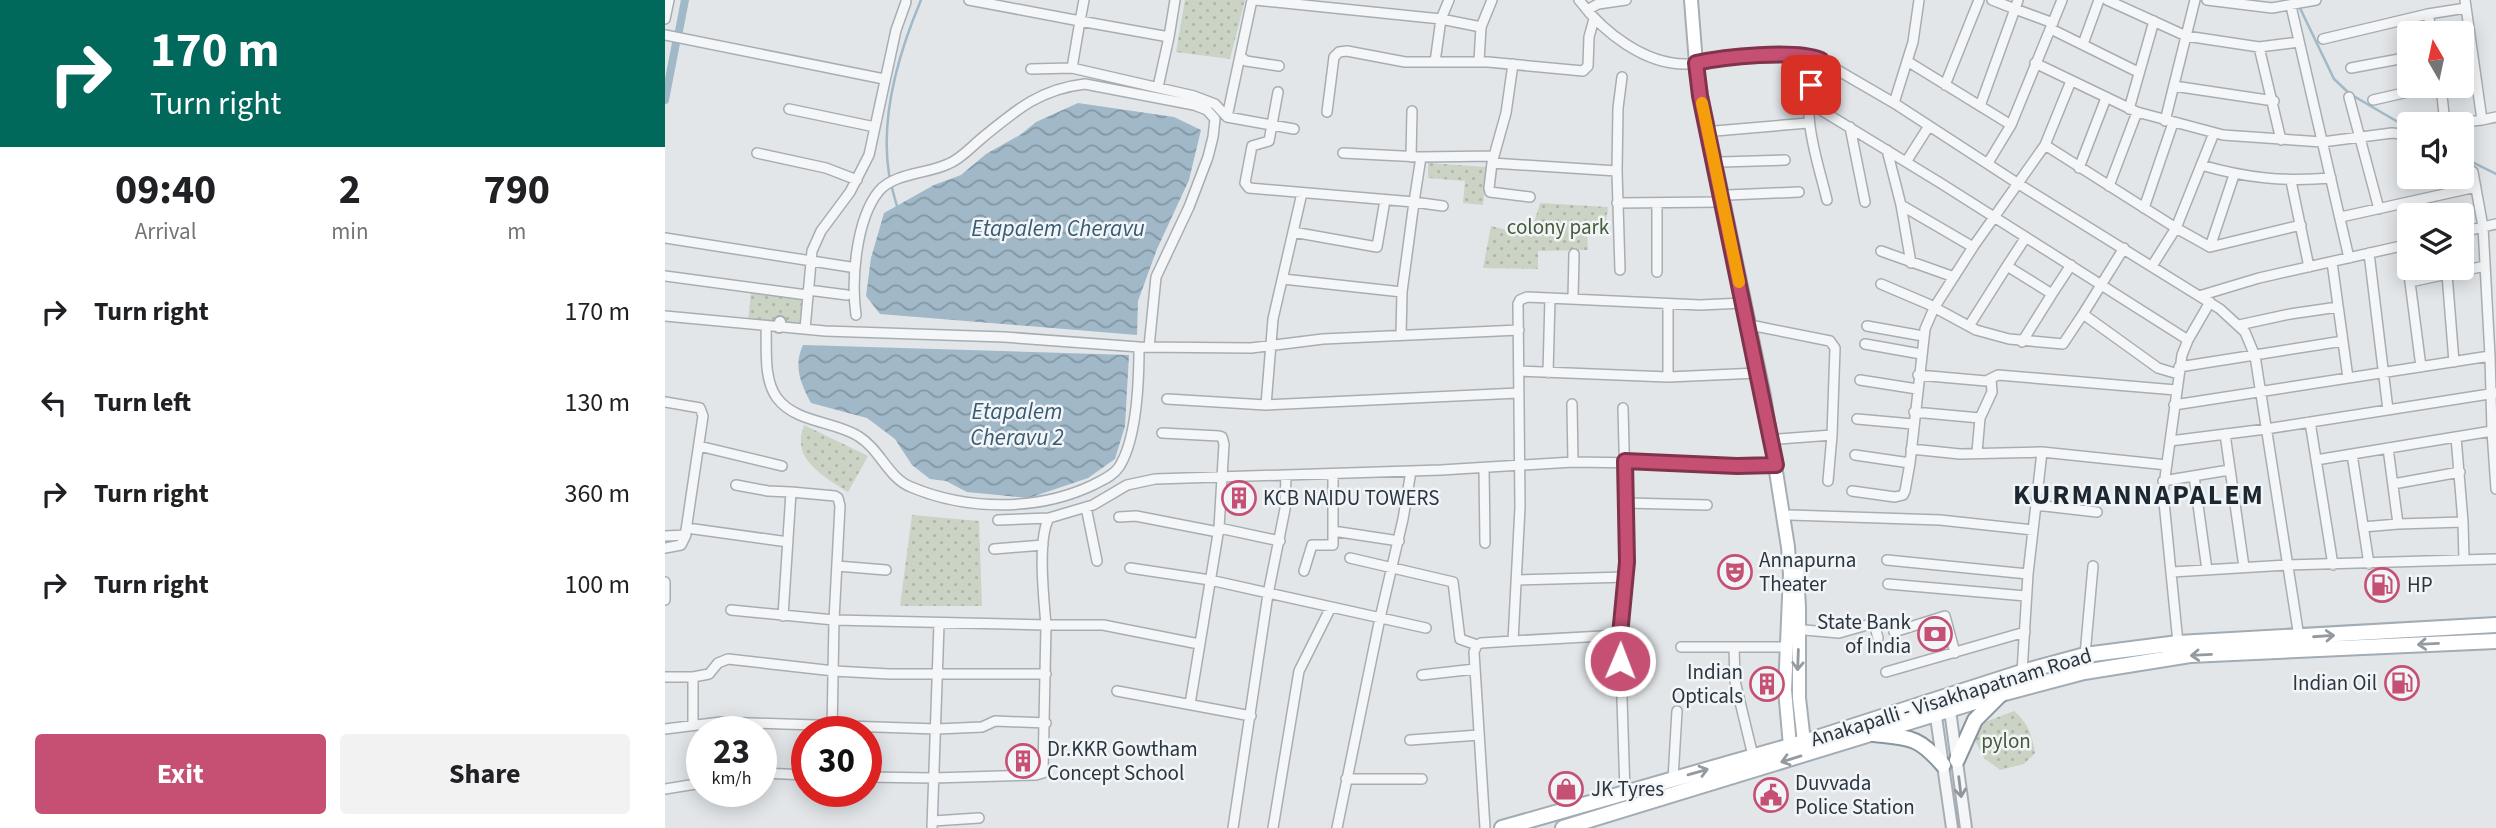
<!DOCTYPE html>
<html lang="en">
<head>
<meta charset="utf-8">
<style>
	body { margin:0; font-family:"Source Sans 3",sans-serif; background:#f2f2f2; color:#202124; height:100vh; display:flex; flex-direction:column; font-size:26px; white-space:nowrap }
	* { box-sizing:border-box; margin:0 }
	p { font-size:23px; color:#757577 }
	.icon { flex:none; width:38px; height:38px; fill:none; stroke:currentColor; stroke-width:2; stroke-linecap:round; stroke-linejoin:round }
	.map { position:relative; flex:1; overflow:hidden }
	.sheet { display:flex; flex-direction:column; background:#fff; width:665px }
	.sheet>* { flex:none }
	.hud { background:#00695c; color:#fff; overflow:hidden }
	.needle { width:46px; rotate:351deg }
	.buttons { position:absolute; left:1732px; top:21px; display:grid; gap:14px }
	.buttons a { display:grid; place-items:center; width:77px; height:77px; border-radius:7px; background:#fff; box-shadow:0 4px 18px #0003; font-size:35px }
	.speed { position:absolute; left:21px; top:716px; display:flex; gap:14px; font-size:35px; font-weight:700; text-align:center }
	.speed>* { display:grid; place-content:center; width:91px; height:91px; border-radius:50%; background:#fff; box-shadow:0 4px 18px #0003; line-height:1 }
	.speed small { font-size:18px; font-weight:400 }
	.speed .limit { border:10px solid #d22; background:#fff; color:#111 }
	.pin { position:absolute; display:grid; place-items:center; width:60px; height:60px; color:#fff; margin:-30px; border-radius:14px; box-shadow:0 4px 10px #0006 }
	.me { position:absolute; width:77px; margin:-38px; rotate:1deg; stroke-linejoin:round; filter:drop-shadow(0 0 5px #0008) }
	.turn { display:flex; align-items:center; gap:24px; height:147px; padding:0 35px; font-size:32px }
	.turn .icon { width:91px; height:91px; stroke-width:2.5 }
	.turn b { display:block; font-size:49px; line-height:60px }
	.eta { display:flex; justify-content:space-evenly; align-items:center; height:119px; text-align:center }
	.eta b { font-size:42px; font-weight:700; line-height:49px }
	.cta { display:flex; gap:14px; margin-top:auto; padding:14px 35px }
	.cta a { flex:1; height:80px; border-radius:7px; background:#c55073; color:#fff; font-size:28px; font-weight:700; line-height:80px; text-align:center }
	.cta a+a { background:#f2f2f2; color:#202124 }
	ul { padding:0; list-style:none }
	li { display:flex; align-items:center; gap:21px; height:91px; padding:0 35px }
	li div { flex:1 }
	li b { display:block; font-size:26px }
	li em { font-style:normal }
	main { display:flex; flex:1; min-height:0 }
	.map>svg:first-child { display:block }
	.park { fill:url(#park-dots) }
	.water { fill:url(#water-waves) }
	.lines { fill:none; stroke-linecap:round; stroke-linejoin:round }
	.stream { stroke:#a0b8c7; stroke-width:2.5 }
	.canal { stroke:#a0b8c7; stroke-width:8 }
	.minor-casing { stroke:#a7aeb3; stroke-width:12 }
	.tertiary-casing { stroke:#a7aeb3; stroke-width:14 }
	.secondary-casing { stroke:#a7aeb3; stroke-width:16 }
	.primary-casing { stroke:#a2acb4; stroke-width:18 }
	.trunk-casing { stroke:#8a969f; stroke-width:18 }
	.minor { stroke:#f5f6f8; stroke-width:9 }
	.tertiary { stroke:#f5f6f8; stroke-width:10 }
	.secondary { stroke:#fff; stroke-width:12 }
	.primary { stroke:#fff; stroke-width:14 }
	.trunk { stroke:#fff; stroke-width:14 }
	.oneway { stroke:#959aa0 }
	.oneway2 { stroke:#90969c }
	.route-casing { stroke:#80344b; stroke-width:18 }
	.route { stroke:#c55073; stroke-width:12 }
	.slow { stroke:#f59e0b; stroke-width:12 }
	.labels { text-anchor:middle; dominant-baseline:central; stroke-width:5; stroke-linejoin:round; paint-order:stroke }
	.park-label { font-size:21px; fill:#455b39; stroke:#f2f5f7 }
	.poi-label { font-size:21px; fill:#2b3640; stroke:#f2f5f7; text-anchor:start }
	.street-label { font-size:21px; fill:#2b3640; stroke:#f2f5f7 }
	.water-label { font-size:23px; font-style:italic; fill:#385a71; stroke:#f2f5f7 }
	.district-label { font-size:28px; font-weight:bold; letter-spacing:2px; fill:#1d2731; stroke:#f2f5f7 }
</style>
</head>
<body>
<main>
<section class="sheet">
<div class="hud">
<div class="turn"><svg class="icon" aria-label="right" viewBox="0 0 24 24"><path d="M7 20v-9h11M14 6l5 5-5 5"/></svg><div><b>170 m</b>Turn right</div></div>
</div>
<div class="eta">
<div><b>09:40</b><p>Arrival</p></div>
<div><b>2</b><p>min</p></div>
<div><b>790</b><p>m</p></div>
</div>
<ul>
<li><svg class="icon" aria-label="right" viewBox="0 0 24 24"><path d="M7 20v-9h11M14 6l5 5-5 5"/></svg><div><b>Turn right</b></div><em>170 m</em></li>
<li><svg class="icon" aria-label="left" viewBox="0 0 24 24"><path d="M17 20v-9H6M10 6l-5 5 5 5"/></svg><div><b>Turn left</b></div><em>130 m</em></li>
<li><svg class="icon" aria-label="right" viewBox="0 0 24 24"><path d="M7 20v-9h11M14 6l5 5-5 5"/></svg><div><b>Turn right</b></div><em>360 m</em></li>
<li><svg class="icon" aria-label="right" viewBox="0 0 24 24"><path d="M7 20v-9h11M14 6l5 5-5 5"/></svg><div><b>Turn right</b></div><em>100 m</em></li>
</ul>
<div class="cta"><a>Exit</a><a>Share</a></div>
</section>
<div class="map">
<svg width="1831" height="828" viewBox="0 0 1831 828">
	<defs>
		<pattern id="park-dots" width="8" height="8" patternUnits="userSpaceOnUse" patternTransform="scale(1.75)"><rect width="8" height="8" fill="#cad3c4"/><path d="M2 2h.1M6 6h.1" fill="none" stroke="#aeb6a9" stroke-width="1.8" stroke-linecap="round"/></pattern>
		<pattern id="water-waves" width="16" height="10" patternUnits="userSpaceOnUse" patternTransform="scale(1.75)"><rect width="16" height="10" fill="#a0b8c7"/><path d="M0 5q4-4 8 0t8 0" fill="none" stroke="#8396a3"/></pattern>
	</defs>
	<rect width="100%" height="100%" fill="#e2e6e9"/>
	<path class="park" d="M520,0H580L565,59L511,52Z
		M763,163L822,167L818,205L798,203L800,181L763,178Z
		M875,203L943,207L940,229L922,230L923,250L873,251V269L818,268L826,226L865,236Z
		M86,293L138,298L136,323L83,320Z
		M139,425L203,456L183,492C166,481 136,465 136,442C135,437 138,430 139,425Z
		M247,515L314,521L317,606H235Z
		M1349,711C1363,723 1367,735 1370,753L1359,764L1335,770L1319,758L1309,738L1320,722Z"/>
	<path class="water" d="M413,103L509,117L536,130L524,180L492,249L473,301L472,335L215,314L201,296L206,258L219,213L269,185L296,175L321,154L355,135L371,122Z
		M138,345L464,355L460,426L450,459L423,478L364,498L302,492L281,481L265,479L247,465L230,439L202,418L146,403C136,384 128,366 138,345Z"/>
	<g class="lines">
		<path class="stream" d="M1634,6L1669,79L1685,94L1745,129
			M1797,157L1831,174
			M232,206C229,196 226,185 224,174C215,117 234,52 256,0"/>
		<path class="canal" d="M14,31L20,0
			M0,100L11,43"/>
		<g class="minor-casing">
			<path id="minor" d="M304,0L415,21L407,68L529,96L550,104L562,117L629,129
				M419,0L415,21L504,37L510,0
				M587,0L575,56L581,61L614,66
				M590,0L776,19L784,0
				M914,0C938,32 980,65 1022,64C1033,64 1043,60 1054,59C1070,56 1086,57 1102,56C1120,55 1139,52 1155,60L1229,103L1352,183L1555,309L1580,332L1590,356L1634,637
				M1353,0L1350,9L1388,23
				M1442,0L1521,36L1594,47L1634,42
				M1542,0L1607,8L1651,0
				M1800,0L1817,120L1831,117
				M1626,6L1684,258
				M922,10L933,4L961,0
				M1763,14L1767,33
				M0,19L4,0
				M1386,29L1473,72
				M0,35L219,79
				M1658,39L1763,14L1801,8
				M1418,44L1434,0
				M1594,47L1616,140
				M1155,60C1132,109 1150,150 1162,200
				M814,61L816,27L827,0
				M1242,61L1346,125
				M770,62L776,19L816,27
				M1370,63L1472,112L1558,135L1657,142L1727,133L1745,135
				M848,64L841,113L827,163L952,171
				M1686,68L1745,57
				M366,69L407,68
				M1406,81L1380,145L1511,228L1549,133
				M1280,85L1314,0
				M1509,86L1609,101
				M1776,86L1780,124
				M493,87L504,37
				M613,92L604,141L587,146L580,183L584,188L749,202L756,157
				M1684,97L1714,209
				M1708,100L1769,86
				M1229,103L1248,42L1254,0
				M1146,104L1277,184L1523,340
				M1315,106L1350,9L1327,0
				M124,109L210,127
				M1464,109L1489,21
				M662,112L669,57L674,52L682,51L740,62H823L918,71L923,66L924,37L929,19
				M562,117L575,56
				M1500,121L1530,0
				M1781,124L1817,120
				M1185,127L1200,202
				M1050,131L1143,123
				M1222,150L1236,205L1246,263
				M92,153L161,168L192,180
				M678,153L756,157L829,156
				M746,157L747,111
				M1056,162L1120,160
				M1241,162L1264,126
				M827,163L824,188L825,192L865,197
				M1323,163L1346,125L1397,0
				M1797,163L1808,172L1818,227L1825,356
				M1536,165C1581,178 1619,182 1666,178
				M1414,168L1441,98
				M1626,181L1644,267
				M1444,186L1472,112
				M1063,195L1134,192
				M952,203L1058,202
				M1236,205L1308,247
				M1479,208L1508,123
				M1676,217L1811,187
				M628,232L712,247L720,200
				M1797,232L1831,224
				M0,238L185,267
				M1740,245L1745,282
				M1545,247L1569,175
				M1216,251L1289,277
				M1704,253L1723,410
				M1667,262L1683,378
				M1342,266L1361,237
				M1487,266L1511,228L1545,247L1636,225
				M955,270L952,171L953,108L957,77
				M992,272V203
				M1782,274L1789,362
				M0,276L142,295
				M618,279L737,292L736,335
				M1216,284L1263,304L1311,330L1344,339L1398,344L1418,314L1493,368L1513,374
				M143,290L182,295
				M737,292L749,202L778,206
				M1387,294L1406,265
				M1534,296L1594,278L1745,244
				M908,299L909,254
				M1418,314L1459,248
				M191,315C186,280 191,219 214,191C229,173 262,174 283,164C296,159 306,147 317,138C351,110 375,89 420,84L529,105L542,110L550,119L548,137L543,157L524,207L491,277L484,347
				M0,316L160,331L339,337L474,347L586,348L658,339L854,330
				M1574,325L1625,314L1673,307
				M101,326C102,348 98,379 112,398C131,423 169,421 193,436C215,449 223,478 246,487C303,511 373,511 428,485C437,480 448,476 454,467C472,439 474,380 474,347
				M1090,326L1165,341L1170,348L1167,435L1163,481
				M1202,326L1258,336
				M1304,326L1342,266L1387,294L1357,342
				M140,329L147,251L156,231L185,192L204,155L231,30L241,2
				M1200,344L1256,354
				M1514,367L1678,341
				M1756,367L1745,282L1820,266
				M854,371L1003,377L1093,373
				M883,373L885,298
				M1253,375L1321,381L1333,375L1511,390
				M1003,377V304
				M1195,380L1252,389
				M502,399L601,405L853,393
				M0,402L35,408L38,416L20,537L16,545L0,548
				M907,404L908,462
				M601,405L608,319L637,193
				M1509,405L1825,356L1827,431L1831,430
				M958,408L962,562L955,635L960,793
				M1249,412L1315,418
				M1192,419L1248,424
				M1645,422L1668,565
				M497,433L554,436L557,437L559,444L554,528L525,704
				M1560,434L1579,567
				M1791,437L1798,522
				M1114,439L1167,435
				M1505,441L1601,429L1831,393
				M34,446L117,466
				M1723,448L1733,524
				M1246,449L1295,454L1377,452
				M1312,452L1315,418L1327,392L1326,379
				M1687,454L1704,564
				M1190,455L1245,463
				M1651,460L1827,431L1831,489
				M819,468L820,543
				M1529,476L1542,570
				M1498,481L1564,470
				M1728,484L1795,472
				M71,485L103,491L126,492
				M1187,491L1230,497L1238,495L1240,491L1245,463L1260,329L1269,308L1308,247L1380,145
				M961,503L1042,505
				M1371,505L1432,512
				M421,507L432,561
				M1125,515L1275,520L1368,530
				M454,517L471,516L553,532
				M333,520L384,518L428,505L462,485L490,479L776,470L908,462L1111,465
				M1698,527L1733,524L1798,522L1799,560
				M22,528L123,542
				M554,528L615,541
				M668,531L734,541
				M0,536L21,535
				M329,549L378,545
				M685,558L788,582L795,639L812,645
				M1222,560L1363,574
				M172,566L221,570
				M465,568L545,580L761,628
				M639,571L647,545H668V474
				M1507,572L1622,565L1831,559
				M851,580L962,577
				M0,582V600
				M1223,584L1361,596
				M66,610L169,620L381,625C379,600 372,539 384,518
				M118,616L126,492L170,496L173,498L175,506L169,620L167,732
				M1128,629L1174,633L1209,623L1213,638
				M1229,632L1280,616L1290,653
				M955,635L848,641L855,507L853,304L855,300L862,297L1035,305L1078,303
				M1513,643L1498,492L1517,355L1523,340L1545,302
				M1016,647H1122
				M1069,647L1070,681L1088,756
				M1420,655L1428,566
				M1221,672L1360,632
				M1357,672L1363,574L1377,452L1502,465
				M757,675L810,669
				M0,677H28
				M452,691L586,716
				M28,724V677L44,674L53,663L63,659L169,671L224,674H381
				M0,729L56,722L272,729L317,727L330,721L381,723
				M745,740L814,735
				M96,773L142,775
				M201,777L268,778L371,775L378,773L381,625H438L534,644
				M681,779H757
				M1008,779L1012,711
				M0,789L37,783
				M268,821L314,818
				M267,828L274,624
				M568,828L603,594L620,509L621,475
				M608,828L634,671L666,607
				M672,828L715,618L738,519L746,471
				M820,828L809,652L812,645L816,643L848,641"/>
		</g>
		<g class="tertiary-casing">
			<path id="tertiary" d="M114,327L115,322
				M1284,703L1301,828
				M1270,710L1287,828"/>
		</g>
		<g class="secondary-casing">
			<path id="secondary" d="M1026,0L1032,76L1099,396L1123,547L1125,574L1120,690L1125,746
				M1132,569L1134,608V698L1139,742"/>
		</g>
		<g class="primary-casing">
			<path id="primary" d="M837,828L1139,742L1357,672L1420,655L1513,643L1831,625
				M898,828L1336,694L1419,672L1525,655L1831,641"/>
		</g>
		<g class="trunk-casing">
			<path id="trunk" d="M1209,734C1245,738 1253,736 1278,765
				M1292,760L1310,720L1336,694"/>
		</g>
		<use href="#minor" class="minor"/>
		<use href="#tertiary" class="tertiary"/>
		<use href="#secondary" class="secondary"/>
		<use href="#primary" class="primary"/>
		<use href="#trunk" class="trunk"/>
	</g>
	<defs><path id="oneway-shaft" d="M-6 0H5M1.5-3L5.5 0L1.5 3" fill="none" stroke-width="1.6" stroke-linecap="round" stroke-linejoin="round" transform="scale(1.75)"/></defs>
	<g class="oneway">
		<use href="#oneway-shaft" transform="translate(1659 636) rotate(-4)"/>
		<use href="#oneway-shaft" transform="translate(1763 644) rotate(177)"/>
		<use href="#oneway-shaft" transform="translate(1536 655) rotate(177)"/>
		<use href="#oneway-shaft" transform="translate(1133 660) rotate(92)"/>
		<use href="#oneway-shaft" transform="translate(1126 759) rotate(163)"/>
		<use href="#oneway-shaft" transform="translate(1033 772) rotate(-16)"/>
	</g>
	<use class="oneway2" href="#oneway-shaft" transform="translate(1295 787) rotate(83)"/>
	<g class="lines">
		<g class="route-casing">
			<path id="route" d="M955,661V635L962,562L960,461L1072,466L1111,465L1035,96L1031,63C1058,57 1130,49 1156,60L1146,85"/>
		</g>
		<use href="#route" class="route"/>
		<path class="slow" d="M1037,103L1074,282"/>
	</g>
	<defs>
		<g id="building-ring" transform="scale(1.75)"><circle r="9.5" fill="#f2f5f7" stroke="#c55073" stroke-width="1.5"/><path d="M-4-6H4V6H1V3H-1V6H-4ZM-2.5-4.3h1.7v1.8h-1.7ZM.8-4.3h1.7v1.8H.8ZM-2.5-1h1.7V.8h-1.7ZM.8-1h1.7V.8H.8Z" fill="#c55073"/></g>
		<g id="theatre-ring" transform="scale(1.75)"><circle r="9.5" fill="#f2f5f7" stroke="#c55073" stroke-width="1.5"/><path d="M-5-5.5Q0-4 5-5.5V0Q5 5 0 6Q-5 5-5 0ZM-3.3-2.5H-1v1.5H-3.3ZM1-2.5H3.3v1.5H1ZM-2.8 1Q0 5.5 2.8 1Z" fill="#c55073"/></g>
		<g id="fuel-ring" transform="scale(1.75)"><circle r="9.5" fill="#f2f5f7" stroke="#c55073" stroke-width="1.5"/><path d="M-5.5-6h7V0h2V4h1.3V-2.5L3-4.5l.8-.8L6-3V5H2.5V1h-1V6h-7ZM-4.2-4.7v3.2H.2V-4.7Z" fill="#c55073"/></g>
		<g id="bank-ring" transform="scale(1.75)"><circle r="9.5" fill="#f2f5f7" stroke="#c55073" stroke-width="1.5"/><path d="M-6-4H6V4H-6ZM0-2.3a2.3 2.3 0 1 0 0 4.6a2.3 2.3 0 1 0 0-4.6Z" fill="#c55073"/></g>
		<g id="shop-ring" transform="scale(1.75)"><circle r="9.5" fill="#f2f5f7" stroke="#c55073" stroke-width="1.5"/><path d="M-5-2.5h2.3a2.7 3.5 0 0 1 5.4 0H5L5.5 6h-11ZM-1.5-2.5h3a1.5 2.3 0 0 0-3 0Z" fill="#c55073"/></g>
		<g id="civic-ring" transform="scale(1.75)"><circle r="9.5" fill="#f2f5f7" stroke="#c55073" stroke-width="1.5"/><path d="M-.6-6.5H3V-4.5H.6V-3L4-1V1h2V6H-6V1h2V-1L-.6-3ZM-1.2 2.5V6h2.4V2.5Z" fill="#c55073"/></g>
	</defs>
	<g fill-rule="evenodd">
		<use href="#building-ring" x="574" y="498"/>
		<use href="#theatre-ring" x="1070" y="572"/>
		<use href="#fuel-ring" x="1717" y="585"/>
		<use href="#bank-ring" x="1270" y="634"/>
		<use href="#fuel-ring" x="1737" y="683"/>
		<use href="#building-ring" x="1102" y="684"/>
		<use href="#building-ring" x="358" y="761"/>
		<use href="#shop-ring" x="901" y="789"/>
		<use href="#civic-ring" x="1106" y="795"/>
	</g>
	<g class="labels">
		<g class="park-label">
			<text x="893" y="227">colony park</text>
			<text x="1341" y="741">pylon</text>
		</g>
		<g class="poi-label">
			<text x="598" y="498">KCB NAIDU TOWERS</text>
			<text x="1094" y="560">Annapurna<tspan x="1094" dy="24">Theater</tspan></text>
			<text x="1742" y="585">HP</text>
			<text x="1246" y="622" text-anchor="end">State Bank<tspan x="1246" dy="24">of India</tspan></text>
			<text x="1078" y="672" text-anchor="end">Indian<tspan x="1078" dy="24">Opticals</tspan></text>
			<text x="1712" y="683" text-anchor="end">Indian Oil</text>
			<text x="382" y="749">Dr.KKR Gowtham<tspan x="382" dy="24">Concept School</tspan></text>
			<text x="1130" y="783">Duvvada<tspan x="1130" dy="24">Police Station</tspan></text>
			<text x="926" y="789">JK Tyres</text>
		</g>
		<g class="street-label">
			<text transform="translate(1286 697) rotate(-17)">Anakapalli - Visakhapatnam Road</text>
		</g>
		<g class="water-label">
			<text x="393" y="228">Etapalem Cheravu</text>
			<text x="352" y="411">Etapalem<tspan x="352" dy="26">Cheravu 2</tspan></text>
		</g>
		<g class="district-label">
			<text x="1474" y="495">KURMANNAPALEM</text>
		</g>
	</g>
</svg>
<div class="buttons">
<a><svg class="needle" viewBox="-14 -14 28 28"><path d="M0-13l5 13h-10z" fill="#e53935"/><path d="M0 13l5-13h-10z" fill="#757577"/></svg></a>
<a><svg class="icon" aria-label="sound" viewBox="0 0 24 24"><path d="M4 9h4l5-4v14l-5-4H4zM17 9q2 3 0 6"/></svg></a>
<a><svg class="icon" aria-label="layers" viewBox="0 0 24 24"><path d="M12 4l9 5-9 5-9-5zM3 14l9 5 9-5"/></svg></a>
</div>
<div class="speed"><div>23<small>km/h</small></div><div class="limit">30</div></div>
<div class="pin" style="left:1146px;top:85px;background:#d93025"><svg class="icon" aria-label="arrive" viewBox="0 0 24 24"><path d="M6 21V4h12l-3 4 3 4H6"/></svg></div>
<svg class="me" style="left:955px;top:661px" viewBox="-20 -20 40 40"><circle r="17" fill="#c55073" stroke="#fff" stroke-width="3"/><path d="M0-11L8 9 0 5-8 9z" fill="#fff"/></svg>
</div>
</main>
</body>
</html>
